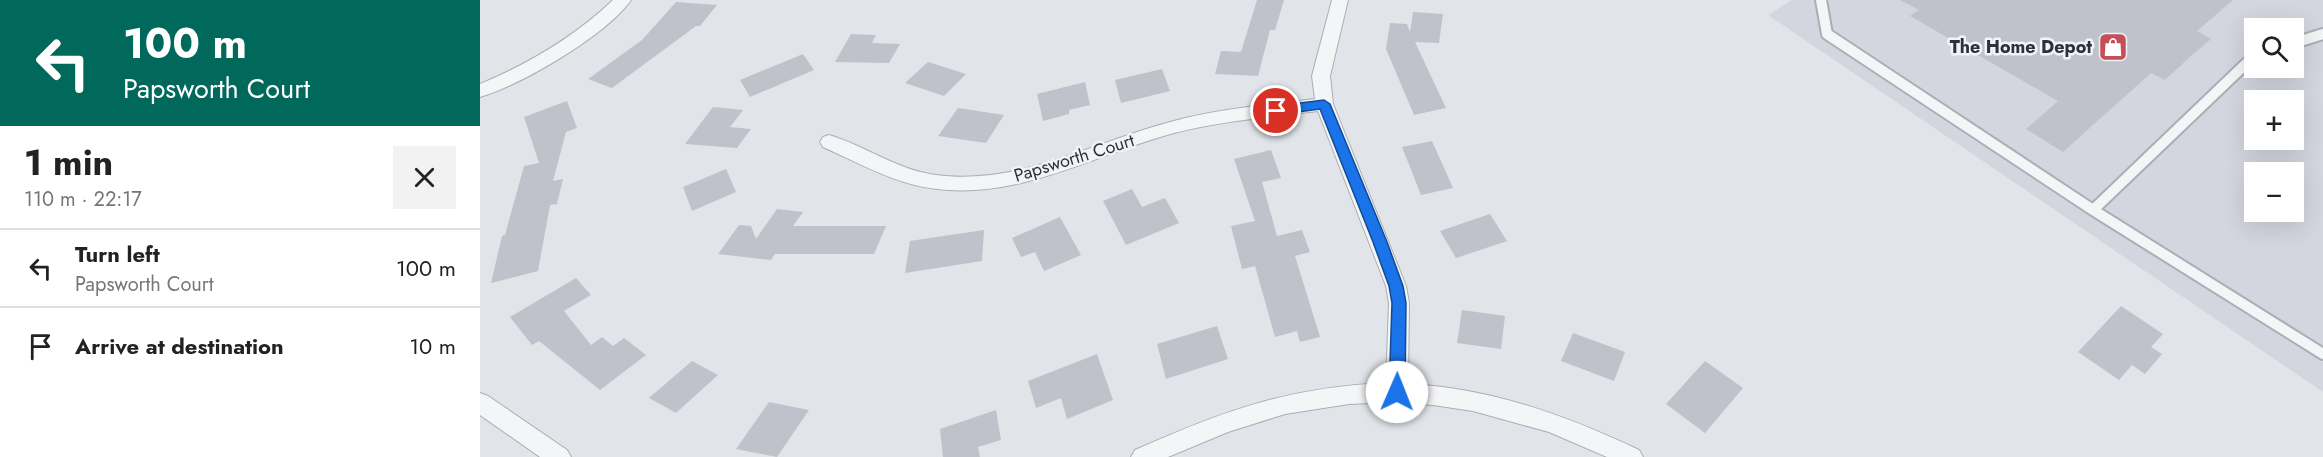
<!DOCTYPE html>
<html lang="en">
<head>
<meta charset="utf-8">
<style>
	body { margin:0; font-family:Jost,sans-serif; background:#f2f2f2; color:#222; height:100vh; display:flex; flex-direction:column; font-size:22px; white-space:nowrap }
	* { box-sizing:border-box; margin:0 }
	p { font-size:20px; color:#767676 }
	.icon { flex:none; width:33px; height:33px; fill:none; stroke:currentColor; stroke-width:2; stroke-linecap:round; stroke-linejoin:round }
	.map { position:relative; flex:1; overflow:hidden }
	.side { display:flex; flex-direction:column; background:#fff; width:480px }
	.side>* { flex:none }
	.hud { background:#00695c; color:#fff; overflow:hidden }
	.controls { position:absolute; left:1764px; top:18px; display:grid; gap:12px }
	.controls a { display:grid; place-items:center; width:60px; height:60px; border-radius:0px; background:#fff; box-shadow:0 6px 24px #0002; font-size:30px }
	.pin { position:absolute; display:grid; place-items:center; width:51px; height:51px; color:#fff; margin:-26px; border:3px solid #fff; border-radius:50%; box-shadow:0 2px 6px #0007 }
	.me { position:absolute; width:66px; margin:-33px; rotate:1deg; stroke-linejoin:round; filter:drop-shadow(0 0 4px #0008) }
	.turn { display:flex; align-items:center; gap:21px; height:126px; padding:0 24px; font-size:27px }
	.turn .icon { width:78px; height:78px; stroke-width:2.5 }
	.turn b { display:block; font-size:42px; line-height:51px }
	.round { display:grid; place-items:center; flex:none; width:63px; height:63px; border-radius:0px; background:#f2f2f2 }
	.summary { display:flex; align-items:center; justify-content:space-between; height:102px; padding:0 24px }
	h1 { font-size:36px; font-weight:700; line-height:45px }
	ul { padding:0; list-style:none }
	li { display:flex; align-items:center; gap:18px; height:78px; padding:0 24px; border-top:2px solid #e0e0e0 }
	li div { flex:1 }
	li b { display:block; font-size:22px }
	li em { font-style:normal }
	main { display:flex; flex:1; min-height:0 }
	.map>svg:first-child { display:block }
	.built { fill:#d3d6de; fill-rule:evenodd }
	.building { fill:#bfc2cb }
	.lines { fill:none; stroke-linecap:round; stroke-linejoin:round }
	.lane-casing { stroke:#aaaeb6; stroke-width:14 }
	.street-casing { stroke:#aaaeb6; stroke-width:2 }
	.lane { stroke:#f4f5f7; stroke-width:10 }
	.street { fill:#f4f5f7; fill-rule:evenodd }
	.route { fill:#1a73e8; stroke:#114b97; stroke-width:1.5 }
	.labels { text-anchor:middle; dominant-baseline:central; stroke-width:5; stroke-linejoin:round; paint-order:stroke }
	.poi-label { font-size:18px; font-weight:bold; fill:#2b313f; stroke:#f1f3f6; text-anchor:end }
	.street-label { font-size:18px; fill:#2b313f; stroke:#f1f3f6 }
</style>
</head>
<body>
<main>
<section class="side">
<div class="hud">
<div class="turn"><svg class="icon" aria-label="left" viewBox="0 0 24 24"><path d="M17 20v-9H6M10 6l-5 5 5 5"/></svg><div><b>100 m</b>Papsworth Court</div></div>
</div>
<div class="summary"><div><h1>1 min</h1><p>110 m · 22:17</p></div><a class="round"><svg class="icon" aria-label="close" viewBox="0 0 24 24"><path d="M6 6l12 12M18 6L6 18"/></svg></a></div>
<ul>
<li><svg class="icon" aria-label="left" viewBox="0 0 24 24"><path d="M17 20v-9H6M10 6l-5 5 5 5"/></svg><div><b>Turn left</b><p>Papsworth Court</p></div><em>100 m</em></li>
<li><svg class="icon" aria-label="arrive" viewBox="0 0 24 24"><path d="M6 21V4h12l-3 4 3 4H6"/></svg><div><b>Arrive at destination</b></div><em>10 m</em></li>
</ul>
</section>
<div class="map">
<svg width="1843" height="457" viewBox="0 0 1843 457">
	<rect width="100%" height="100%" fill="#e1e4e9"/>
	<path class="built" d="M1312,0H1843V392L1288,15ZM1774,28H1814V68H1774ZM1774,100H1814V140H1774ZM1774,172H1814V212H1774Z"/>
	<path class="building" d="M777,0H804L795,30H790L778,76L735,74L741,51L761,52Z
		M1420,0H1753L1717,31L1731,39L1712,55L1685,80L1671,73L1583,152L1546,129L1578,101L1430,16L1439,10Z
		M196,2L237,5L220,26H216L132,88L108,79L162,40Z
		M933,12L963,14L959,43L935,42L966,108L934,115L906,49L910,23L927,24L930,32Z
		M371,34L396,35L392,43L420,44L409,63L355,62Z
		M323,54L334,70L270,97L260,80Z
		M448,62L486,74L464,96L425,83Z
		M682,69L690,91L641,103L635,80Z
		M605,82L610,105L589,110V114L563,121L557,94Z
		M87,101L97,128L86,132L73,181L83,179L77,204L70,205L58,271L11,283L22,236L25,235L44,166L59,163L44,117Z
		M233,107L263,110L250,127L271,129L257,148L205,144Z
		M478,108L524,115L506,143L458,136Z
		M952,141L973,188L941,195L922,147Z
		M791,150L801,178L782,182L797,236L822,230L830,252L815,256L840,337L820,342L817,331L795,337L775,266L762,269L751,226L775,221L754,159Z
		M246,169L256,192L212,211L203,187Z
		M652,189L662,207L685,198L699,223L646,245L623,201Z
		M297,209L323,212L313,226H406L394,254H295L291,260L238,254L259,225L271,226L276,239Z
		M1010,214L1027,241L976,258L960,231Z
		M580,217L601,255L564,271L555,252L541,257L532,238Z
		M504,230L502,261L425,273L430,241Z
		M96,278L111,295L84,311L111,345L122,337L133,346L144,338L166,355L120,390L59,341L52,345L30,317Z
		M1641,306L1683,334L1671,347L1682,354L1665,374L1652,365L1639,380L1598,352Z
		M982,310L1025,316L1021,349L977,343Z
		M737,326L748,359L686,379L677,344Z
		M1093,333L1145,352L1134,381L1081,361Z
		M617,354L633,400L587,419L581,398L556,408L548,381Z
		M212,361L238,375L196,413L169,398Z
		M1225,361L1263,388L1225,433L1186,404Z
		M289,402L329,410L297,457L256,449Z
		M516,410L521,440L498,447L500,457H463L460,429Z"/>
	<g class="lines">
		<g class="lane-casing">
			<path id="lane" d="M1341,0L1347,34L1613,210L1843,354
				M1814,43L1843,34
				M1613,210L1774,56"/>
		</g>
		<g class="street-casing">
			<path id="street" d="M133,0H151C127,35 41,85 0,97V84C50,63 94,37 133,0Z
				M852,0H868L850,76L853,104L926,286L929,303L928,384C1010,388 1085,415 1159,450L1163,457H1127L1069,432L993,411L953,405L912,402L869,404L805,414L748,432L688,457H651L655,450C743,411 809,387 906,383L909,303L906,286L838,111C790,117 741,121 694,133C616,154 541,199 457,189C417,185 379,163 343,147L340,142L343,137L349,135C386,146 417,170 456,175C538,186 614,142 690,122C737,109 786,105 835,99L832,76Z
				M0,393L8,396L87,450L91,457H60L0,415Z"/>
		</g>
		<use href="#lane" class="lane"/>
		<use href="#street" class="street"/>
	</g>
	<path class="route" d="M844,100L850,104L907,242L923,286L926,303L925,392L922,396L917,398L912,396L909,392L912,303L909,286L893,242L840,109L796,115L790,111L796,106Z"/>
	<defs>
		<g id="shop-square" transform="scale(1.5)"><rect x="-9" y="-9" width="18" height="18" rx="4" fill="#c54f58" stroke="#f1f3f6"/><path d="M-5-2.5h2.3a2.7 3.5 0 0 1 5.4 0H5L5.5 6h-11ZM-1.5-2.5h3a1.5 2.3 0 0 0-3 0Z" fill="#fff"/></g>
	</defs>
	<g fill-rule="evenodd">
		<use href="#shop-square" x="1633" y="47"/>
	</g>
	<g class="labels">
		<g class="poi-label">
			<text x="1612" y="47">The Home Depot</text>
		</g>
		<g class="street-label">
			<text transform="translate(594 158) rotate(-17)">Papsworth Court</text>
		</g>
	</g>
</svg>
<div class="controls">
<a><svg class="icon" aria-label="search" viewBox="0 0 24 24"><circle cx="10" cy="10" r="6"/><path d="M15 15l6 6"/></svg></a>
<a>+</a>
<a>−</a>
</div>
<div class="pin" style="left:796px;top:111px;background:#d93025"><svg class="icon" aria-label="arrive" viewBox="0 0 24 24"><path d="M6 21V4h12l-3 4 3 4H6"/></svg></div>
<svg class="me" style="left:917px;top:392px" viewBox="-20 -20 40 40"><circle r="19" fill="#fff"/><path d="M0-13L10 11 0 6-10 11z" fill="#1a73e8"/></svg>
</div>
</main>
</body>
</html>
